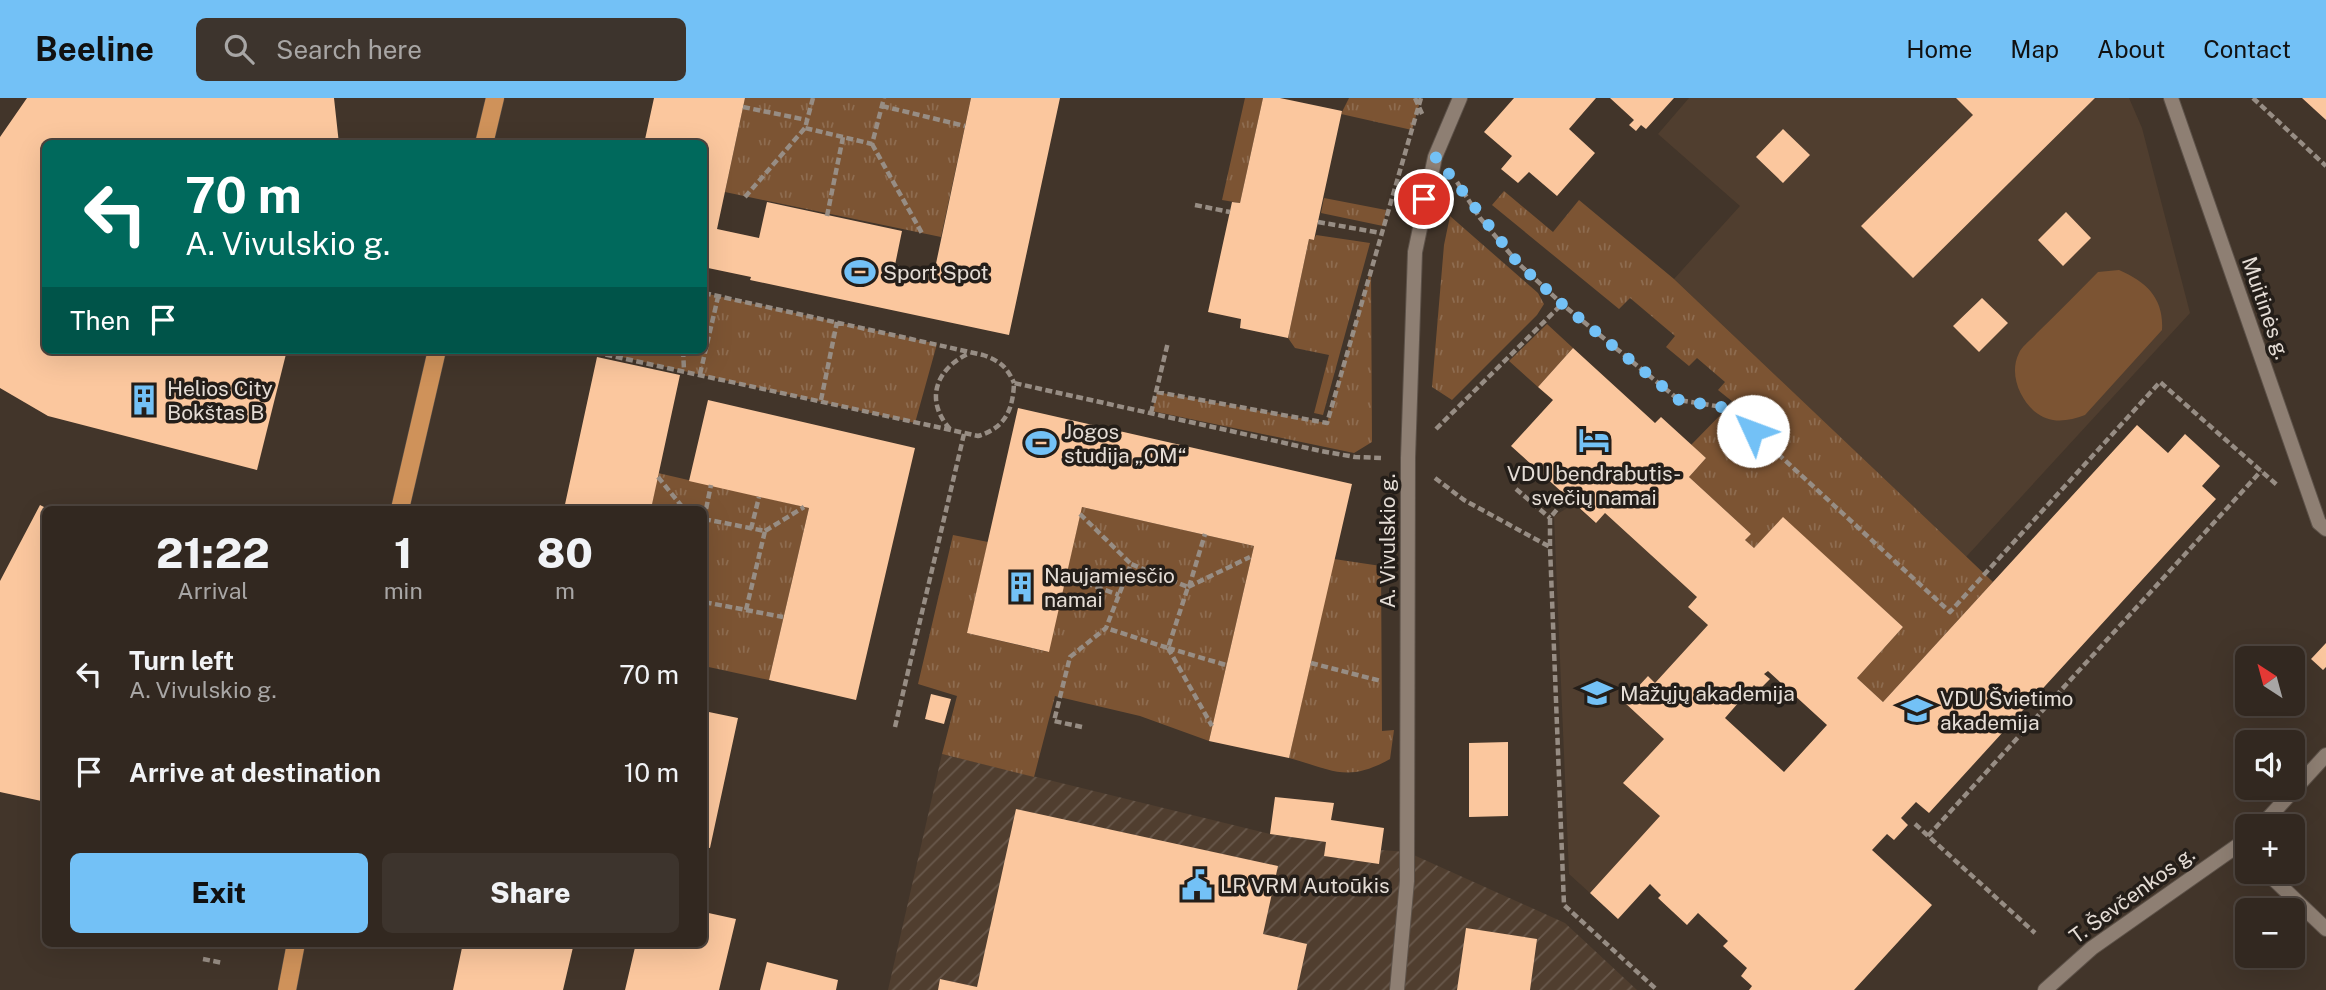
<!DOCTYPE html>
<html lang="en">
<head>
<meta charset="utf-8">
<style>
	body { margin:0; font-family:"Public Sans",sans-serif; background:#3d342d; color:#f1f3f6; height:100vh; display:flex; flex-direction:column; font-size:26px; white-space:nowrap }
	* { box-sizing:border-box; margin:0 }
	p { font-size:23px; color:#a8a6a5 }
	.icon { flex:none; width:38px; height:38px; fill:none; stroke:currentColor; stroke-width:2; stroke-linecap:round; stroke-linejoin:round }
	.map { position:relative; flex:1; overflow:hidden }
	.sheet { position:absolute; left:42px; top:408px; width:665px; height:441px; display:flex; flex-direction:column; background:#322820; border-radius:10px; box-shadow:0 7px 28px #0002,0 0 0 2px #4d443e }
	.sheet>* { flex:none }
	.guide { position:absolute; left:42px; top:42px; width:665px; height:214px; border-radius:10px; box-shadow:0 7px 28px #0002,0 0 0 2px #4d443e; background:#00695c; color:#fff; overflow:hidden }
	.needle { width:46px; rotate:324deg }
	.fabs { position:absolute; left:2235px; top:548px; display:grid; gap:14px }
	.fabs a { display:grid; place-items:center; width:70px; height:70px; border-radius:10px; background:#322820; box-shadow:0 7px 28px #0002,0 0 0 2px #4d443e; font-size:35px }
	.pin { position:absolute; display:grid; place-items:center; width:60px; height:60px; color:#fff; margin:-30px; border:4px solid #fff; border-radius:50%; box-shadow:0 2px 7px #0007 }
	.me { position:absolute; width:77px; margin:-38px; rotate:313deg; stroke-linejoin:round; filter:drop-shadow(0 0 5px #0008) }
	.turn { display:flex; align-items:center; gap:24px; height:147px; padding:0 28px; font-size:32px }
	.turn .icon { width:91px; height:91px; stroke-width:2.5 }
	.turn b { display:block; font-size:49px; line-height:60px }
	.then { display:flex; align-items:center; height:66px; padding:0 28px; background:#0003; gap:14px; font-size:26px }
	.eta { display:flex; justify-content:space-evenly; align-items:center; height:119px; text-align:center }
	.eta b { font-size:42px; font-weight:800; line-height:49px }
	.cta { display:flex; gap:14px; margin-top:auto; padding:14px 28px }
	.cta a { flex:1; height:80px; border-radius:10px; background:#73c1f6; color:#111; font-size:28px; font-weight:800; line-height:80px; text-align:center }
	.cta a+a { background:#3d342d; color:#f1f3f6 }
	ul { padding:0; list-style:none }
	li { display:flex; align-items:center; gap:21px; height:98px; padding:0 28px }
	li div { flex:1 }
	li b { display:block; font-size:26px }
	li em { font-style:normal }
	header { display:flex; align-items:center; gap:42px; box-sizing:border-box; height:98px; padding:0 35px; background:#73c1f6; color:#111 }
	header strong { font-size:33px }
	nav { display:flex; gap:38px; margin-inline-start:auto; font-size:24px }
	.search { width:490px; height:63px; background:#3d342d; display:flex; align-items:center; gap:18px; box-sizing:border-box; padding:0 24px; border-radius:10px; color:#a8a6a5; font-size:26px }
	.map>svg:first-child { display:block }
	.built { fill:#503e2f }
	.industrial { fill:url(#industrial-furrows) }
	.grass { fill:url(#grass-tufts) }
	.park { fill:#7c5433 }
	.building { fill:#fbc79e; fill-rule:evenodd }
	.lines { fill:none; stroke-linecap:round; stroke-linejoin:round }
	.street-casing { stroke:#5d5249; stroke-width:16 }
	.primary-casing { stroke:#5d5249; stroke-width:19 }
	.path { stroke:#978d84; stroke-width:4.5; stroke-dasharray:7 3.5; stroke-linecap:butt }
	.street { stroke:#8e7f73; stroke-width:14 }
	.primary { stroke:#cf925a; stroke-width:18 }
	.route { stroke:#73c1f6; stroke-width:12; stroke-dasharray:0 21.6 }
	.labels { text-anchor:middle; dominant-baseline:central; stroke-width:7; stroke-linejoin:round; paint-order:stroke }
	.poi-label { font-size:21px; fill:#e5ddd6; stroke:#241e19; text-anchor:start }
	.street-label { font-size:21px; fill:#e5ddd6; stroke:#241e19 }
</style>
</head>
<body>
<header>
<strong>Beeline</strong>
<div class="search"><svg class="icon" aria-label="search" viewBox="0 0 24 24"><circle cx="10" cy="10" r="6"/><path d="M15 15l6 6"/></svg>Search here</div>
<nav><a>Home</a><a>Map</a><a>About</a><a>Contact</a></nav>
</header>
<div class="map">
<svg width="2326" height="892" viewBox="0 0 2326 892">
	<defs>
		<pattern id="industrial-furrows" width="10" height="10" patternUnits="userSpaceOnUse" patternTransform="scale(1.75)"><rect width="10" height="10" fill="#503e2f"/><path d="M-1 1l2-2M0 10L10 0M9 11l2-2" fill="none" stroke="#69594c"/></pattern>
		<pattern id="grass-tufts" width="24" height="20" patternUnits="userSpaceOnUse" patternTransform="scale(1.75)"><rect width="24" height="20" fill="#7c5433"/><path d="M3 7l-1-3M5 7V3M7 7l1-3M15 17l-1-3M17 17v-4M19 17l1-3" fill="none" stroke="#8e6c50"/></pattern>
	</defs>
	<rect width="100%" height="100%" fill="#42352a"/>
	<path class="built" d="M1689,0H2129L2142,30L2190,215L1966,459L1674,181L1740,108L1658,36Z
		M1574,406L1595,425L1605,415L1697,499L1688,509L1708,527L1655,585L1648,578L1624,604L1664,641L1624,685L1660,718L1590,795L1569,776L1554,418Z"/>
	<path class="industrial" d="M942,656L1270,736L1326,744L1324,758L1378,766L1381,752L1407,754L1565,825L1637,892H888Z"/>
	<path class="grass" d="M745,0H971L941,139L725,94Z
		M1245,0H1263L1240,105L1222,102Z
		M1349,0H1421L1412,32L1341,16Z
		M1504,93L1553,134L1579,102L1674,181L1993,484L1883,604L1857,580L1903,529L1783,420L1754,450L1745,442L1751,436L1689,379L1706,360L1691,347L1733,304L1718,292L1725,284L1697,260L1689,268L1666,249L1675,238L1630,200L1619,211L1492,107Z
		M1324,100L1386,112L1383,128L1321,115Z
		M1450,118L1538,195L1544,206L1537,217L1452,302L1432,289L1444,147Z
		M1316,137L1370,145L1323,317L1314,315L1329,257L1295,250L1288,240L1309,141L1314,142Z
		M1371,170L1372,344L1354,355L1152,313L1157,294L1327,325Z
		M704,195L937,246L915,325L604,255V252H704Z
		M1547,226L1573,250L1538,289L1509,263Z
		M658,375L809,410L769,582L704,568V411H651Z
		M1082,409L1254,448L1209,643L1140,618L1055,598L1034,679L942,656L957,598L918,586L953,437L988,444L967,535L1048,554Z
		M1334,461L1381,468L1382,633L1394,632L1390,661C1347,685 1333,672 1289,660Z"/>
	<path class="park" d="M2119,172C2147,184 2164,201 2162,232L2085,317C2067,324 2049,326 2034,313C2019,299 2009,275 2019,255C2022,248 2032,241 2037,235C2058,215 2078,194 2098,174Z"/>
	<path class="building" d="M27,0H334L339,46H46V252H287L257,372L48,318L0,290V39Z
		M654,0H745L717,131L759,140L767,104L902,133L895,167L934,175L971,0H1060L1009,237L750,182L751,179L708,170L707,178L704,177V46H644Z
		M1263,0H1280L1342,13L1314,142L1309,141L1288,240L1240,230L1241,221L1208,214L1232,104L1240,105Z
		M1514,0H1596L1569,31L1595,55L1557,98L1529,74L1518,85L1501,71L1512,58L1484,34Z
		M1610,0H1674L1646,31L1641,27L1636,33L1629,27L1634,22Z
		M1956,0H2095L1913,180L1861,128L1973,17Z
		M2302,0H2326V22Z
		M1783,31L1810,57L1783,85L1756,59Z
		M2066,114L2091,140L2063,168L2038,142Z
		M1982,200L2008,225L1979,254L1953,228Z
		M1573,250L1655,325L1661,319L1706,360L1689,379L1751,436L1745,442L1754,450L1783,419L1903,529L1857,580L1883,604L2137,327L2168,355L2185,336L2220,368L2202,388L2216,401L1929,715L1916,704L1901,720L1908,727L1894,742L1887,736L1872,752L1932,807L1854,892H1749L1752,888L1741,878L1747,870L1723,848L1728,843L1698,815L1687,827L1658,800L1661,797L1650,786L1618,821L1590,795L1660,718L1623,685L1664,641L1624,604L1648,578L1655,585L1708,527L1688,509L1697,499L1605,415L1596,425L1511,348L1553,302L1538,289ZM1768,573L1827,627L1784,674L1725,620L1754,587L1759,592L1770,581L1764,576Z
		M597,259L680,277L651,411H564Z
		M708,302L915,350L856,602L769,582L809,410L689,383Z
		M1018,310L1352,386L1289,660L1209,643L1254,448L1082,409L1049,554L967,535Z
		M40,407L46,410V704L0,694V483Z
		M2326,545V569L2323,572L2311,561Z
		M931,596L951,601L944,626L925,621Z
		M704,613L738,620L710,750L704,749Z
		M1508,644V718L1469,719V645Z
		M1275,699L1334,705L1331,722L1384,730L1379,766L1324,758L1326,744L1270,736Z
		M1016,711L1278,768L1263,836L1307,846L1297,892H938L940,881L977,889Z
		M704,814L736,821L719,892H625L636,845H704Z
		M1466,830L1537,841L1530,892H1457Z
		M463,845H574L563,892H453Z
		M767,864L838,882L836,892H760Z"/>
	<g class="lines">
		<g class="street-casing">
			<path id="street" d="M2171,0L2319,425L2326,431
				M2261,728L2326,657
				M2266,774L2326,831
				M1397,892L1407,783L1408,360L1415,154L1435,59L1460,0
				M2045,892L2092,850L2247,741"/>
		</g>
		<g class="primary-casing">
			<path id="primary" d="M484,46L495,0
				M400,411L437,252
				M287,892L296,845"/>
		</g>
		<path class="path" d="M813,0L805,30L872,46L884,0
			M1415,0L1423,18
			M2253,0L2326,68
			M882,8L965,28
			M743,9L807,22
			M872,46L923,137
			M1457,84L1480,120L1518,165L1562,206L1679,302L1728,310L1950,514L2160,284L2277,387
			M745,99L805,30
			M1195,107L1230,114
			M827,118L843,39
			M1318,124L1381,135
			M704,195L983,257C1000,263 1007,269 1014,285
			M585,252L978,338C1005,330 1013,312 1014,285L1321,353L1355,359L1381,360
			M683,252L684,272
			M700,276L718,199
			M1157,294L1327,325L1421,0
			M821,302L837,224
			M1151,315L1168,244
			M950,331C924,302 936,270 970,255
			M1436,331L1562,206
			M658,379L684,411
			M1435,380L1464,402L1550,449L1564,807L1657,892
			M1516,391L1550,420
			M1080,416L1131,466
			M704,421L765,433L746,512L704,504
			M704,421L711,387
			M751,431L759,399
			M765,433L804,409
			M1550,448V420L1567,399
			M1066,478L1119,497
			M1188,489L1250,459
			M1189,489L1205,436
			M746,512L783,519
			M1168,550L1212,628
			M1168,550L1226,567
			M1311,565L1381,583
			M895,629L964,336
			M1082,629L1054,623L1070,559L1106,530L1131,466L1188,489L1168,550L1106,530
			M1915,726L2035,835
			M1928,738L2261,373
			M203,861L223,865"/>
		<use href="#street" class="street"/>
		<use href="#primary" class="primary"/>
	</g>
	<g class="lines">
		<path class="route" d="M1424,101L1436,59L1518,165L1562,206L1679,302L1728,310L1753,333"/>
	</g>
	<defs>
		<g id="stadium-bare" transform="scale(2.415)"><path d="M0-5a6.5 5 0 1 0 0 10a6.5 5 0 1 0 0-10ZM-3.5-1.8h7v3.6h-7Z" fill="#73c1f6" stroke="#241e19" stroke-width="2.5" paint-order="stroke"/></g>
		<g id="building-bare" transform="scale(2.415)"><path d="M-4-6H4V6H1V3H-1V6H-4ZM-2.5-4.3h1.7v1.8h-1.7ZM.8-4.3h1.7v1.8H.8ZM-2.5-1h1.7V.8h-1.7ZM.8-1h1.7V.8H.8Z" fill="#73c1f6" stroke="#241e19" stroke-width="2.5" paint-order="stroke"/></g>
		<g id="hotel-bare" transform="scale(2.415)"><path d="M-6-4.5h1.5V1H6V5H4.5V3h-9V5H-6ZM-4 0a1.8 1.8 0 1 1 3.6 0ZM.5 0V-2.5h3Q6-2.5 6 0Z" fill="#73c1f6" stroke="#241e19" stroke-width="2.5" paint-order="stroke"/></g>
		<g id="school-bare" transform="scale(2.415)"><path d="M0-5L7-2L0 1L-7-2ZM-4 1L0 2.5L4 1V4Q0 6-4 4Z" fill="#73c1f6" stroke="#241e19" stroke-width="2.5" paint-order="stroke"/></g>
		<g id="university-bare" transform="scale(2.415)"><path d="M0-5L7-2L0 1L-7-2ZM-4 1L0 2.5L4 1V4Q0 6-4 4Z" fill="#73c1f6" stroke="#241e19" stroke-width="2.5" paint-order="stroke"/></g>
		<g id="civic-bare" transform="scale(2.415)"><path d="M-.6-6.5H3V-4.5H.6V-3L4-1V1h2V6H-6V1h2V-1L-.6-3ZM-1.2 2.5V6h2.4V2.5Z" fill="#73c1f6" stroke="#241e19" stroke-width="2.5" paint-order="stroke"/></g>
	</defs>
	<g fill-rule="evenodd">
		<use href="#stadium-bare" x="860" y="174"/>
		<use href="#building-bare" x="144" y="302"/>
		<use href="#hotel-bare" x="1594" y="342"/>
		<use href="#stadium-bare" x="1041" y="345"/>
		<use href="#building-bare" x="1021" y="489"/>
		<use href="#school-bare" x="1597" y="595"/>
		<use href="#university-bare" x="1917" y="612"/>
		<use href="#civic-bare" x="1197" y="787"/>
	</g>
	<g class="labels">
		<g class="poi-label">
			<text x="883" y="174">Sport Spot</text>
			<text x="167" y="290">Helios City<tspan x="167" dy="24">Bokštas B</tspan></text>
			<text x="1064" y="333">Jogos<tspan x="1064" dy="24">studija „OM“</tspan></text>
			<text x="1594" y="375" text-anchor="middle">VDU bendrabutis-<tspan x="1594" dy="24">svečių namai</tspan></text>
			<text x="1044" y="477">Naujamiesčio<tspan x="1044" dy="24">namai</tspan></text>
			<text x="1620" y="595">Mažųjų akademija</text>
			<text x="1940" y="600">VDU Švietimo<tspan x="1940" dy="24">akademija</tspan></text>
			<text x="1220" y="787">LR VRM Autoūkis</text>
		</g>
		<g class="street-label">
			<text transform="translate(2266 210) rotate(71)">Muitinės g.</text>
			<text transform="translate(1387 443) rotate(-90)">A. Vivulskio g.</text>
			<text transform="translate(2132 797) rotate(-36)">T. Ševčenkos g.</text>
		</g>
	</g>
</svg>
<div class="fabs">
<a><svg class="needle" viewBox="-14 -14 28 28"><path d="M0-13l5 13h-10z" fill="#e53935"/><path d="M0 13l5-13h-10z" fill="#a8a6a5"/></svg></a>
<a><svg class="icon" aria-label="sound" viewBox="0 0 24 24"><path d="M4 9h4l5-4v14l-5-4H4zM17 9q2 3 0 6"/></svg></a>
<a>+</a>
<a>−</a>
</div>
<div class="pin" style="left:1424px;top:101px;background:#d93025"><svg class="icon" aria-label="arrive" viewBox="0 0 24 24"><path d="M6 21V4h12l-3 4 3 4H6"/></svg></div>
<svg class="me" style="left:1753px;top:333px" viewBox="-20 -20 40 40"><circle r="19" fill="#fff"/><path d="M0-13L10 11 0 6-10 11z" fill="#73c1f6"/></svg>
<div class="guide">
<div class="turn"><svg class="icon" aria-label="left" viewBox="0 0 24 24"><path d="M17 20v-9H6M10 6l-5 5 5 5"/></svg><div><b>70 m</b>A. Vivulskio g.</div></div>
<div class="then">Then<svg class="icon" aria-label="arrive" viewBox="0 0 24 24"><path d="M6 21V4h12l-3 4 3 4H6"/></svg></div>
</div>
<section class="sheet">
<div class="eta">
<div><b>21:22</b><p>Arrival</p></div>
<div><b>1</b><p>min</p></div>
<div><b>80</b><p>m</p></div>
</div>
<ul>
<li><svg class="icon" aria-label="left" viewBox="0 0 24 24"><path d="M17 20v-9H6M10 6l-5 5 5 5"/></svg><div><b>Turn left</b><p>A. Vivulskio g.</p></div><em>70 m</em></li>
<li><svg class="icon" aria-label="arrive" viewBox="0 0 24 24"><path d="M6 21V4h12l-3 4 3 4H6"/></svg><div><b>Arrive at destination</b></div><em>10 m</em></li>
</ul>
<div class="cta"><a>Exit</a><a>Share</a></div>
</section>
</div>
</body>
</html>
